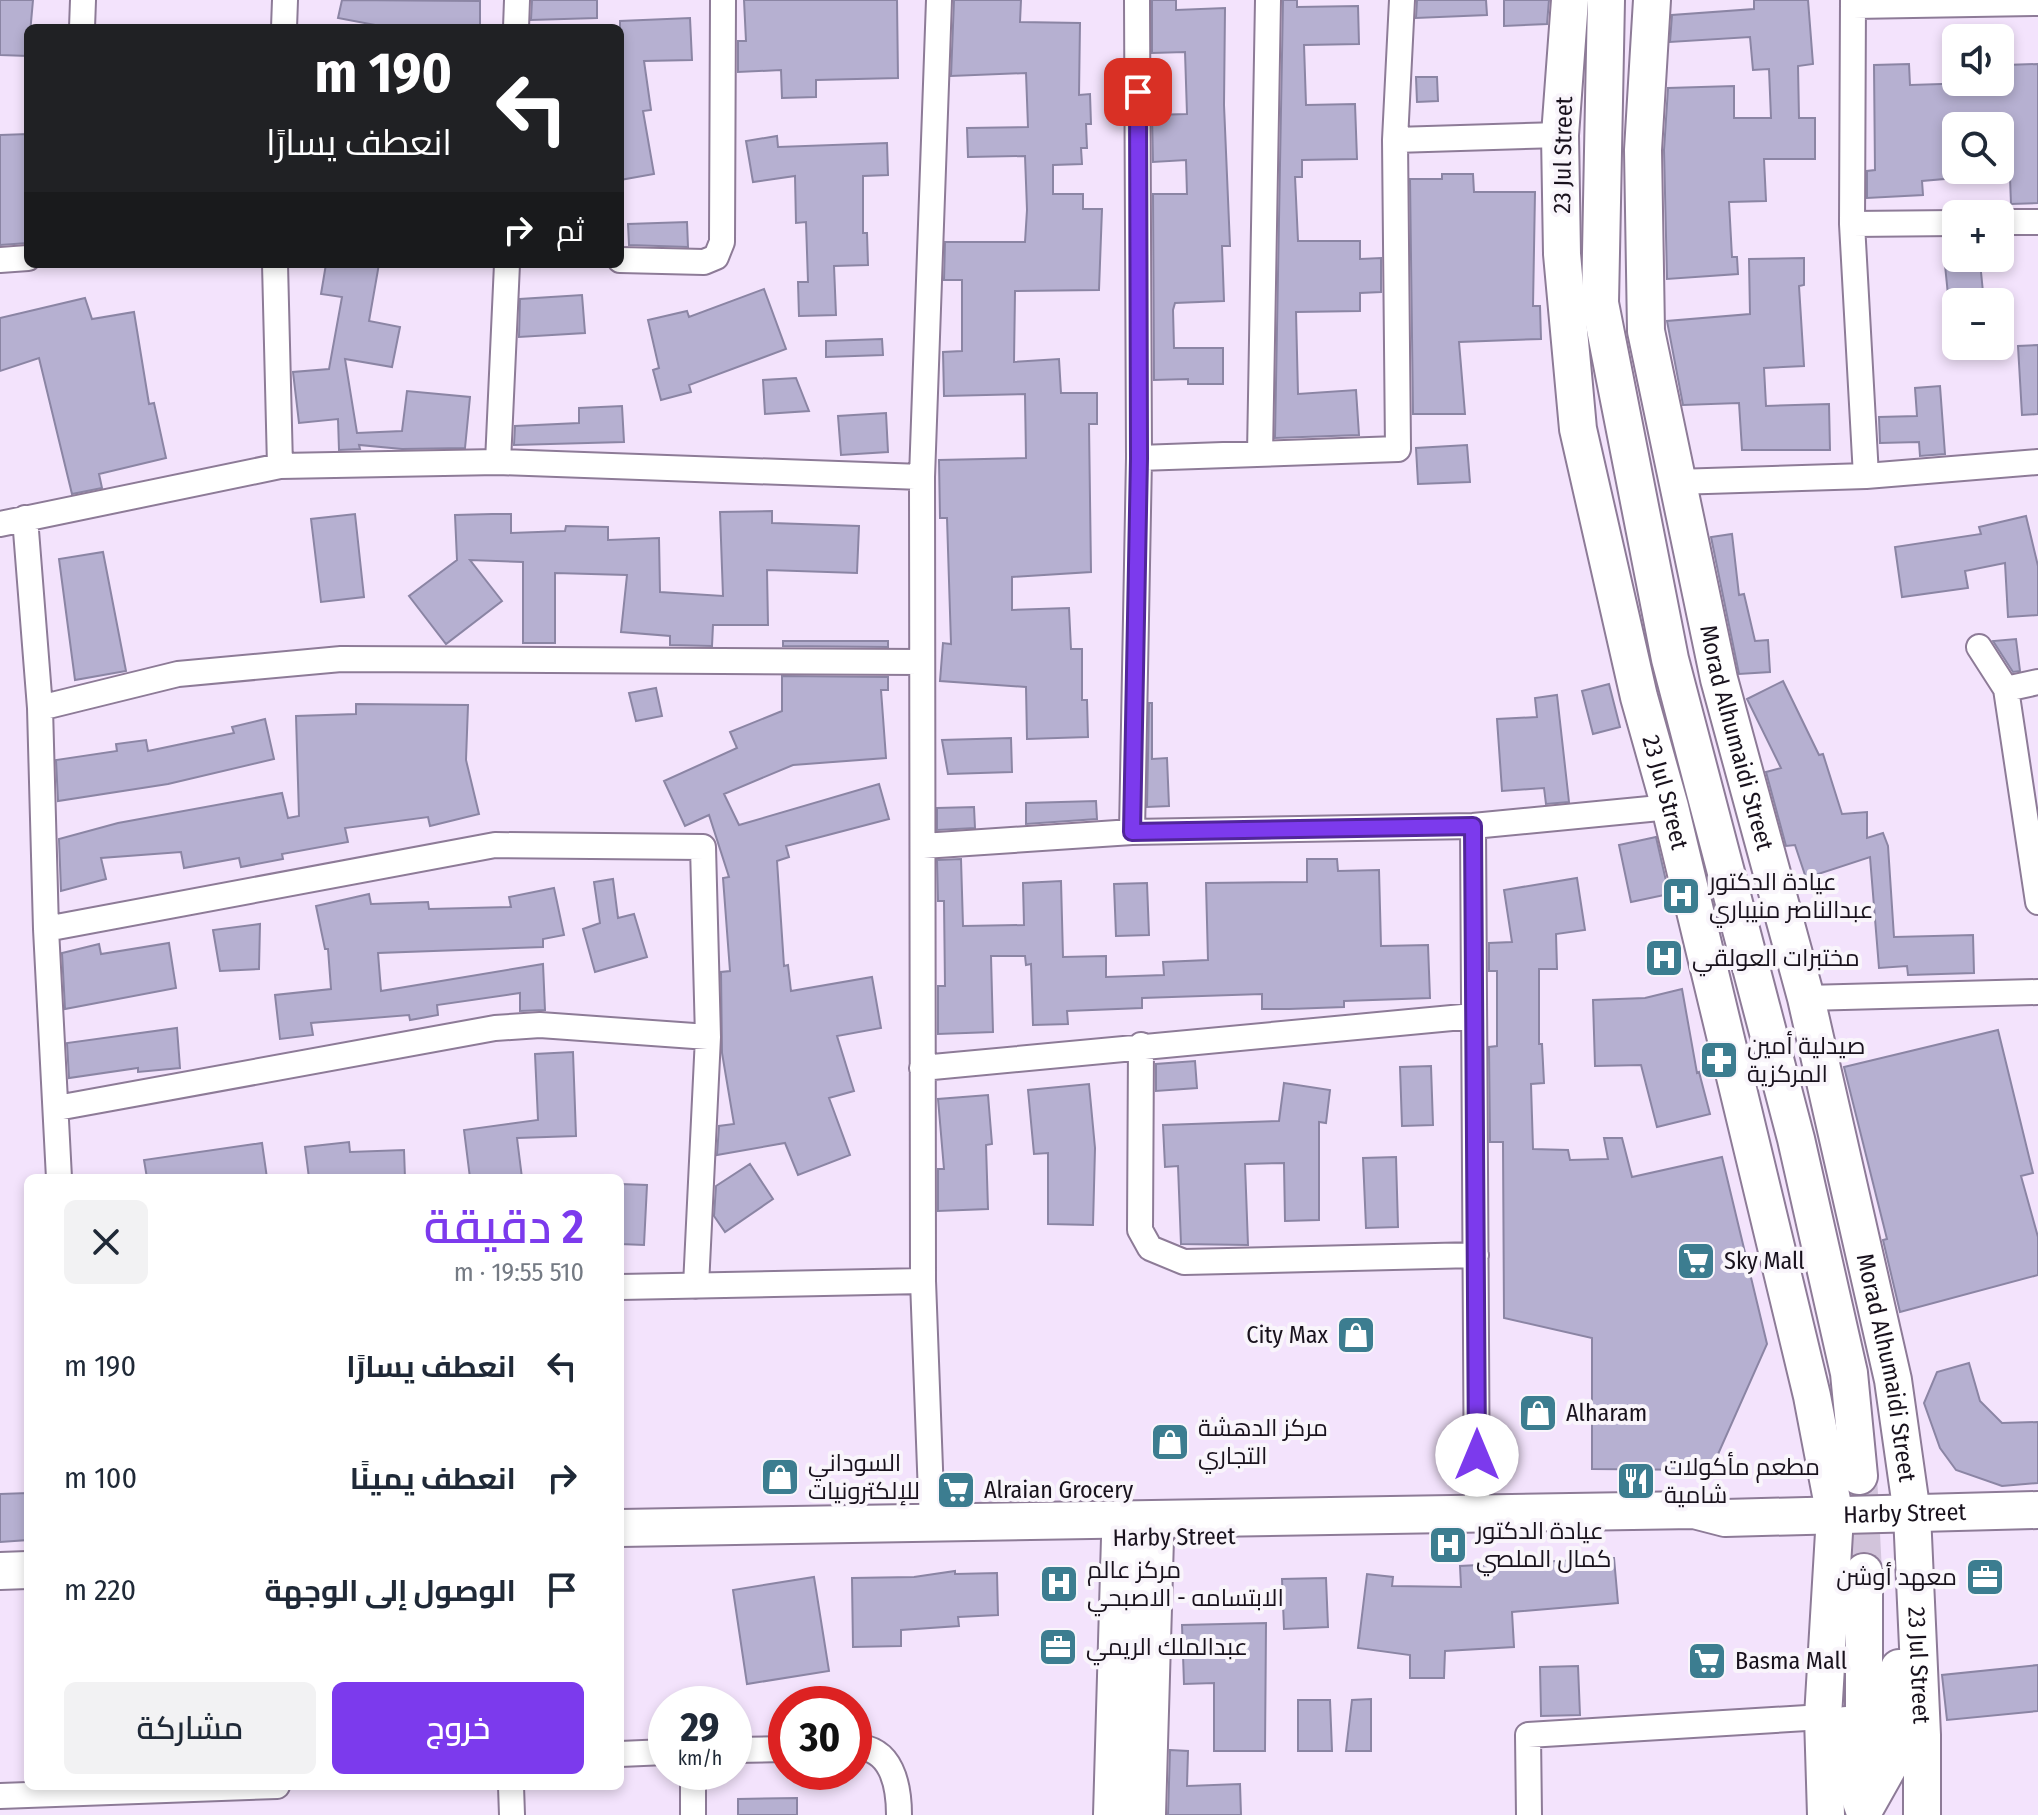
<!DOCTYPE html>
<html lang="ar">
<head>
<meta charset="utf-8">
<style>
	body { margin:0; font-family:"Fira Sans Condensed",Cairo,sans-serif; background:#f2f2f3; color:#1f2937; direction:rtl; height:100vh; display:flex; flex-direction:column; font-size:30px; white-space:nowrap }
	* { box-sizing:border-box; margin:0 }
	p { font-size:26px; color:#747a83 }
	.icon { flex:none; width:44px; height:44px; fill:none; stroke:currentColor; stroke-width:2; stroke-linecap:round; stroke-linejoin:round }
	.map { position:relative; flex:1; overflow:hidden; direction:ltr }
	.sheet { position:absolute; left:24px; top:1174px; width:600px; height:616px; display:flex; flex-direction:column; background:#fff; border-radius:12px; box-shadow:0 4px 12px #0003; direction:rtl }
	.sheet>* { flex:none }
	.guide { position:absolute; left:24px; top:24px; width:600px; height:244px; border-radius:12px; box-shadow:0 4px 12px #0003; direction:rtl; background:#202124; color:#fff; overflow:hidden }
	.buttons { position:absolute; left:1942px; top:24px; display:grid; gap:16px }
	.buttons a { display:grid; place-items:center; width:72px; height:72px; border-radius:12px; background:#fff; box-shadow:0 4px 12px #0003; font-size:40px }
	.speed { position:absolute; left:648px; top:1686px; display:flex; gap:16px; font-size:40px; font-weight:700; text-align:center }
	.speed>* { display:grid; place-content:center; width:104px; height:104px; border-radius:50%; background:#fff; box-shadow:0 4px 12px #0003; line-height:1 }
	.speed small { font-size:20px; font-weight:400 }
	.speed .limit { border:12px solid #d22; background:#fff; color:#111 }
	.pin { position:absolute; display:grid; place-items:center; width:68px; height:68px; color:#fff; margin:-34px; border-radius:16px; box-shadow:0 4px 12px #0006 }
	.me { position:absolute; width:88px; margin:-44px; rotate:0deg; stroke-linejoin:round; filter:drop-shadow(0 0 6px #0008) }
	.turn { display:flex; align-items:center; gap:28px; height:168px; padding:0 40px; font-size:36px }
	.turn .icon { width:104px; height:104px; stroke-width:2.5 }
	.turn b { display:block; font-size:56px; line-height:68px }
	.then { display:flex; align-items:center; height:76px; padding:0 40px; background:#0003; gap:16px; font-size:30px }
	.round { display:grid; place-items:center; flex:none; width:84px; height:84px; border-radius:12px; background:#f2f2f3 }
	.summary { display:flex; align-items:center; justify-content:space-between; height:136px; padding:0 40px }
	h1 { font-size:48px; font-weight:600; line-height:60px; color:#7c3aed }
	.primary-button { display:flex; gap:16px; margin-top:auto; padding:16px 40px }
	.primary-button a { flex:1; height:92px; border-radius:12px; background:#7c3aed; color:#fff; font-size:32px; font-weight:600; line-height:92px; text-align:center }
	.primary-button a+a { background:#f2f2f3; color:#1f2937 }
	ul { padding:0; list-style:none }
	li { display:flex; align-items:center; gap:24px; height:112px; padding:0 40px }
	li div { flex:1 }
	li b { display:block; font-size:30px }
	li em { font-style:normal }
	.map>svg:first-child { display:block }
	.building { fill:#b6b0d1; stroke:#8b85a4; stroke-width:2 }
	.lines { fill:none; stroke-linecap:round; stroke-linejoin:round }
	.secondary-tunnel { stroke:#d2c4db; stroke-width:36; stroke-dasharray:36 18; stroke-linecap:butt }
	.street-casing { stroke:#8d7b97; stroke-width:28 }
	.secondary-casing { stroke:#8d7b97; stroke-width:40 }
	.street { stroke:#fff; stroke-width:24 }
	.secondary { stroke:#fff; stroke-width:36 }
	.route-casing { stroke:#51269a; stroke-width:20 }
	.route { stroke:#7c3aed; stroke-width:14 }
	.labels { text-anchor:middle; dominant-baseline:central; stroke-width:8; stroke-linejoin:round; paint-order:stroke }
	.street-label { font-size:24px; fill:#19121d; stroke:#f9f5fb }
	.poi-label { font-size:24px; fill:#19121d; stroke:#f9f5fb; text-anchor:start }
</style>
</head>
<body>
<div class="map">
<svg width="2038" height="1815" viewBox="0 0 2038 1815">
	<rect width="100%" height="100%" fill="#f3e3fc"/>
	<path class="building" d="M0,0H33L28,56L0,55Z
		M342,0L480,1V28H391L338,18Z
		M532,0H597V18L531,20Z
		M744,0H897L898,78L816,80V97L782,98L781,70L738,72V41H746Z
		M954,0H1021L1020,22L1080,23L1079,95L1090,94L1091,124H1086L1087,148H1081L1082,164L1053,165V194H1083V209H1102L1099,290L1015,291L1014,362L1059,359L1061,393H1097V424H1089L1091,572L1012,577V610L1069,608L1071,649H1082V700H1087L1088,737L1027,739L1026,687L940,681L943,643L951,644L947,518H940L939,460L1026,458L1025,394L944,396L943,352L962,351V280H944L945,242H1025L1027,210L1025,156L968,157L967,128L1028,127L1026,73L951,76Z
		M1152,0H1176V10L1225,8L1224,105L1230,246H1222L1224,301L1175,303L1173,310L1174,348H1223V384H1188V379L1154,380L1153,194H1187L1186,160L1153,162L1152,115L1187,114L1185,52L1152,53Z
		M1283,0H1297V7L1358,6L1359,44L1304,45L1306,105L1355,104L1357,159L1302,160V177H1295L1298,241H1360V259L1381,258V292L1360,293V311L1296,312L1298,394L1356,390L1359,435L1275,438Z
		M1417,0H1486L1487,15L1416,18Z
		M1504,0H1549L1547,24L1504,26Z
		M1754,0H1808L1813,64L1798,66L1799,118H1815V159H1764L1766,201L1729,202L1732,257H1737L1738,274L1667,279L1664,150L1668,88L1734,86V118H1771L1769,69L1753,70L1750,37L1670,42L1672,15L1754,9Z
		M690,18L692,60L644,61L651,110L643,111L654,174L620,180V21Z
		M1909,64L1910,85L2006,82L2005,65L2038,64V203L2011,204L2008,126H1956V178L1922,181L1923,195L1867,198V171L1875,170L1874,65Z
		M1416,77H1437L1438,101L1417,102Z
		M28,134V243L0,245V135Z
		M777,136L778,147L887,143L888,175L863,176V233H867L868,265L834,266L836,315L799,316L798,282H808L806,222L796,223L795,176L753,182L746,141Z
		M1442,174H1473L1474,192H1535L1533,306H1540L1541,339L1459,342L1465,414H1413L1410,179H1442Z
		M687,222L688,247L629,245L628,224Z
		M1804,258V285L1799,286L1804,366L1764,368L1766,406L1829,404L1830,450H1742L1739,403L1683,405L1667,321L1750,314L1749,259Z
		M1980,262L1983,292L1948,295L1945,265Z
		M326,264H379L369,321L400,327L392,367L345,359L357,433L402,431L407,391L470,397L465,448L402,449L359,445L360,449L339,450L338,419L299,423L293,372L329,369L342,297L321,294Z
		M764,289L786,349L689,385L691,392L661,400L653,370L659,368L648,320L687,311L689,317Z
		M582,295L585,333L519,337L520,299Z
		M85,298L92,319L134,312L149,404L154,403L166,458L99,474L102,488L72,494L39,358L0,371V318Z
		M882,339L883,355L826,357V341Z
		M2038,345V414L2022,415L2018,346Z
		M796,378L809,411L765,414L763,380Z
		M1940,386L1945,454L1920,456L1919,442L1880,443L1879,417L1917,416L1915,388Z
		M622,406L624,442L514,445L515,426L579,423V408Z
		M886,413L888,452L841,455L838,416Z
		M1467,445L1470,482L1418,484L1416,448Z
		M772,511V523L859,526L857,573L767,570L768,625H713L712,646L670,645V636L621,632L627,575L555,573V643H523V562L470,560L502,601L446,644L409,596L457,560L455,515L492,514H511V533L565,531L566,526L608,527V540L659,538L660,592L723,596L720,512Z
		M355,514L364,597L321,602L311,519Z
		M2026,516L2038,566V615L2008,617L2005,563L1965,571L1968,588L1902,597L1895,547L1981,534L1979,527Z
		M1732,534L1739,595L1744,594L1755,641L1768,640L1770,672L1739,674L1711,537Z
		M103,552L126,671L75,680L59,559Z
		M2016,639L2020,671L2013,672L1993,641Z
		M783,641H888V647L783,646Z
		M782,676L888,677V690H881L886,758L793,765L724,794L739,825L879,784L889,819L786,846L789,857L777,861L784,966L788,965L791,991L872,977L881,1028L837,1036L854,1091L829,1098L850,1155L798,1175L785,1143L717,1155L719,1126L734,1124L722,1053L721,972L730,971L723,878L729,877L709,815L685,826L664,781L737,748L730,732L782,711Z
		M1783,681L1819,755L1823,754L1842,814L1867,812V838L1883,833L1888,846L1894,937L1973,935L1974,973L1908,975L1907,966L1879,968L1870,857L1806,878L1795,845L1786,846L1766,772L1781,768L1747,699Z
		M1609,684L1620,727L1593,734L1582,691Z
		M656,688L662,716L636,721L629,693Z
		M1557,695L1569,802L1546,804L1544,788L1502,791L1497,719L1537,717L1535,698Z
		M1149,703H1152V759L1167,758L1169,806L1147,807Z
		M356,704L468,705L466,760L479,814L430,826L428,817L345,828L348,842L282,854L283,859L241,867L239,858L184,868L181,852L101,858L106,879L61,891L59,839L118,823L282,793L288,818L299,816L296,716L356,714Z
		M265,719L274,759L168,784L58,801L56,760L117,751L116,744L146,740L148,751L234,733L232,727Z
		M1011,738L1012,772L948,774L942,740Z
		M1096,801L1097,819L1026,824V803Z
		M974,807L975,828L937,830V808Z
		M1656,837L1669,894L1631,902L1619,845Z
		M961,859L963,926L1024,925L1023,883L1061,881L1063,957L1106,956V977L1164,975L1163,962L1208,960L1206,883L1307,882V859H1337L1338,871L1379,870L1381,946L1428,945L1430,998L1344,1001V1007L1289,1009H1262V994L1142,998V1008L1067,1011L1068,1024L1033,1025L1031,964L1026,965L1025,956H991L993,1032L938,1034V986H945L944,901H938L937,860Z
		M1577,878L1585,930L1556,934L1557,969H1539V1044H1542L1544,1083L1531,1084L1533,1149L1568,1150L1570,1160L1608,1159L1604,1138H1622L1632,1177L1722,1157L1767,1344L1711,1470L1592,1469V1338L1504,1318L1503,1142H1490L1489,1047L1497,1046V971H1489V943L1512,942L1504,890Z
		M613,879L618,918L634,914L647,957L595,972L583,929L600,923L594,882Z
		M1147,883L1149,935L1116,936L1114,884Z
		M554,888L564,935L543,939V947L378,953L381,991L543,964L545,1010L520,1011V993L437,1005L438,1015L410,1020L409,1015L311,1023L313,1035L280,1039L275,995L331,989L328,949H325L316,906L369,894L371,904L428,902L429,909L511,907L509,897Z
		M260,924L259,969L220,971L213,930Z
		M169,943L176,988L65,1009L62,953L99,944L101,954Z
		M1682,989L1697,1073L1699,1072L1710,1114L1657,1127L1641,1065L1595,1066L1593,1000L1645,998Z
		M177,1028L180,1068L138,1072V1068L69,1078L67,1043Z
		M1998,1030L2033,1173L2021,1176L2038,1237V1275L1900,1312L1883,1240L1887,1239L1844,1067Z
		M573,1052L576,1136L517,1138L522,1178H470L464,1130L538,1120L535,1054Z
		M1195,1061L1197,1088L1156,1091V1064Z
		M1431,1066L1433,1125L1402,1126L1400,1067Z
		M1284,1083L1330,1090L1326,1123L1319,1122V1220L1285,1221L1284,1163L1245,1164L1248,1245L1181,1244L1178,1166L1165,1167L1163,1125L1279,1121Z
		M1089,1084L1095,1148L1093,1225L1048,1224V1153L1034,1154L1028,1090Z
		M988,1095L992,1144L986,1145L988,1209L938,1211V1169H944L938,1099Z
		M349,1142L350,1152L404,1150L405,1178H309L305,1147Z
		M262,1143L267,1178H147L144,1160Z
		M1396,1157L1398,1227L1366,1228L1363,1158Z
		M750,1164L773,1199L725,1232L714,1216L716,1186Z
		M620,1184L647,1185L644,1245L620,1244Z
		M1969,1363L1980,1401L2002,1423L2038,1422V1483L2002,1486L1956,1470L1940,1448L1924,1403L1937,1372Z
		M28,1493V1540L0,1542V1494Z
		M1614,1558L1618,1603L1512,1612L1514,1647L1445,1651L1444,1678H1410V1655L1358,1648L1367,1574L1393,1577L1392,1586L1461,1587L1460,1566Z
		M955,1571V1574L997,1573L998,1615L958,1617L959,1626L901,1630V1646L853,1647L852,1578L914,1577Z
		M814,1577L829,1671L747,1684L733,1590Z
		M1326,1578L1328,1627L1284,1629L1282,1579Z
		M1266,1623L1265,1751H1214V1683L1184,1684L1182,1625Z
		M2038,1665V1711L1947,1720L1942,1675Z
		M1578,1666L1580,1715L1541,1716L1540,1667Z
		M1371,1699V1751H1346L1352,1700Z
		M1298,1700H1330L1332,1751H1298Z
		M1170,1750L1188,1751L1187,1786L1240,1784L1241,1815H1168Z
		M797,1798V1815H738V1799Z"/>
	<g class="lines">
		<path class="secondary-tunnel" d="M1859,1476L1864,1572"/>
		<g class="street-casing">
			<path id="street" d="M1853,0L1852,224L1866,476
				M1853,6L2038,3
				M82,28L83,0
				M284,28L285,0
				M516,28L517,0
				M1395,140L1560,135
				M2000,222H2038
				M1852,224L1956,223
				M0,260L28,258
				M620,260L704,262L716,257L722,242L723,0
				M275,264L280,466
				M1260,454L1268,0
				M1139,458L1398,449L1395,140L1402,0
				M498,462L507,264
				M1675,482L1866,476L2038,462
				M25,518L40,708L46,929L59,1178
				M0,524L280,466L498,462L922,477
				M1979,647L2006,689L2038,902
				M2006,689L2038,682
				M40,708L178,674L341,659L922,662
				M1473,826L1477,1512
				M1132,832L1139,458L1137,0
				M923,846L1132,832L1473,826L1670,807
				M46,929L495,845L703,847L708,1037L696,1286
				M1806,998L2038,992
				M1141,1045L1140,1230L1150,1248L1184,1262L1476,1255
				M922,1068L1473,1016
				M57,1108L495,1028L540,1025L708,1037
				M620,1287L923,1281
				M932,1522L923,1281L922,477L939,0
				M854,1747C892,1746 899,1786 899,1815
				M734,1750L786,1749
				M620,1754L666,1752
				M693,1772V1815
				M511,1786L512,1815
				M0,1796L277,1786
				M1529,1815L1528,1735L1823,1717"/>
		</g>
		<g class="secondary-casing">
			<g id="secondary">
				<path id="s1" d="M1570,0L1560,135L1562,254L1578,429L1639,697L1670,807L1812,1396L1835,1516L1823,1717L1826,1815"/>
				<path d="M1606,0L1600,303L1670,659L1796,1139L1849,1373L1859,1476"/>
				<path id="s2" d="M1652,0L1643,150L1646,331L1719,679L1806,998L1893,1380L1912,1514L1922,1735V1815"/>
				<path id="s3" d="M620,1528L1694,1510L1725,1518L2038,1510"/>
				<path d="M0,1571L28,1570"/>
				<path d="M1864,1572V1755"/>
				<path d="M1846,1725V1758L1864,1810L1891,1762L1899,1668"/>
				<path d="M1112,1815L1120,1538"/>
				<path d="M1147,1815L1155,1538"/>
			</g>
		</g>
		<use href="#street" class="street"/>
		<use href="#secondary" class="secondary"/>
	</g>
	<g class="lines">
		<g class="route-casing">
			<path id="route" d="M1138,92L1139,458L1132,832L1473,826L1477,1455"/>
		</g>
		<use href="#route" class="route"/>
	</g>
	<defs>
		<g id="hospital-square" transform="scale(2)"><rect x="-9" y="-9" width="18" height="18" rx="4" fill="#3c7d90" stroke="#f9f5fb"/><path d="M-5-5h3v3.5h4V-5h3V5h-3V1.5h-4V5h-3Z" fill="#fff"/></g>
		<g id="pharmacy-square" transform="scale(2)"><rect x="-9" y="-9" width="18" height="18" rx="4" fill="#3c7d90" stroke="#f9f5fb"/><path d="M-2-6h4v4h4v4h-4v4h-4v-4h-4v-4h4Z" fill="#fff"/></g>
		<g id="supermarket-square" transform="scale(2)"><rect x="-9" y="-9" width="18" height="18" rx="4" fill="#3c7d90" stroke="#f9f5fb"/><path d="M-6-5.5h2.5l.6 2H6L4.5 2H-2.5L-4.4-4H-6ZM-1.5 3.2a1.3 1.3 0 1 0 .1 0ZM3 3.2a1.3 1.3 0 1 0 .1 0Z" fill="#fff"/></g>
		<g id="shop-square" transform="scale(2)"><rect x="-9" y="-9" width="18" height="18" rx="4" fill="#3c7d90" stroke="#f9f5fb"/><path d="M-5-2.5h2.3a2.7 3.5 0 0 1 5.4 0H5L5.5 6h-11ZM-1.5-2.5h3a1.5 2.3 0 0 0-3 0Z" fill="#fff"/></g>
		<g id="restaurant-square" transform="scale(2)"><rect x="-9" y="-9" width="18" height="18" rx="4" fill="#3c7d90" stroke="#f9f5fb"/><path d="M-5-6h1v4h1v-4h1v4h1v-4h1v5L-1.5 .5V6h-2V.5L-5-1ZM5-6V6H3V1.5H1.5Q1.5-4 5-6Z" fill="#fff"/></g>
		<g id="office-square" transform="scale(2)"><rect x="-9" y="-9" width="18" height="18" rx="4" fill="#3c7d90" stroke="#f9f5fb"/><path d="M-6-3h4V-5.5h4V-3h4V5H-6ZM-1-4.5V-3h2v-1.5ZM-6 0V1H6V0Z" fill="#fff"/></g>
	</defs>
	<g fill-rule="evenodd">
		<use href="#hospital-square" x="1681" y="896"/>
		<use href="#hospital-square" x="1664" y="958"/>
		<use href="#pharmacy-square" x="1719" y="1060"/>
		<use href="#supermarket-square" x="1696" y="1261"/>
		<use href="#shop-square" x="1356" y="1335"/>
		<use href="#shop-square" x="1538" y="1413"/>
		<use href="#shop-square" x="1170" y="1442"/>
		<use href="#shop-square" x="780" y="1477"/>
		<use href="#restaurant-square" x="1636" y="1481"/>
		<use href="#supermarket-square" x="956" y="1490"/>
		<use href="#hospital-square" x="1448" y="1545"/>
		<use href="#office-square" x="1985" y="1577"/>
		<use href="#hospital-square" x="1059" y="1584"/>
		<use href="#office-square" x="1058" y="1647"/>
		<use href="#supermarket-square" x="1707" y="1661"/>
	</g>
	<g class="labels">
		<g class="street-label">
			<text transform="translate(1563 155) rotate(-89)">23 Jul Street</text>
			<text stroke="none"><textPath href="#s2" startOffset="748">Morad Alhumaidi Street</textPath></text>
			<text stroke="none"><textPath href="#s1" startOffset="804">23 Jul Street</textPath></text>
			<text stroke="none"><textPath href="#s2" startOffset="1396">Morad Alhumaidi Street</textPath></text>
			<text stroke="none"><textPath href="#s3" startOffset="1286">Harby Street</textPath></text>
			<text transform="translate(1174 1537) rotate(-1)">Harby Street</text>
			<text stroke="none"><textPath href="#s2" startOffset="1696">23 Jul Street</textPath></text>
		</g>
		<g class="poi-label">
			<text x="1709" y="882">عيادة الدكتور<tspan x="1709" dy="28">عبدالناصر منيباري</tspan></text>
			<text x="1692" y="958">مختبرات العولقي</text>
			<text x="1747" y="1046">صيدلية أمين<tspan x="1747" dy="28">المركزية</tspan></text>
			<text x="1724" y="1261">Sky Mall</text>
			<text x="1328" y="1335" text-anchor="end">City Max</text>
			<text x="1566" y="1413">Alharam</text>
			<text x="1198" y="1428">مركز الدهشة<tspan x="1198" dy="28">التجاري</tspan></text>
			<text x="808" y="1463">السوداني<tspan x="808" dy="28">للإلكترونيات</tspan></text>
			<text x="1664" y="1467">مطعم مأكولات<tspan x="1664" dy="28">شامية</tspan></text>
			<text x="984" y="1490">Alraian Grocery</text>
			<text x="1476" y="1531">عيادة الدكتور<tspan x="1476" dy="28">كمال الملصي</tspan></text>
			<text x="1087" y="1570">مركز عالم<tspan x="1087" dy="28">الابتسامه - الاصبحي</tspan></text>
			<text x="1957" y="1577" text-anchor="end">معهد أوشن</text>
			<text x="1086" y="1647">عبدالملك الريمي</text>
			<text x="1735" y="1661">Basma Mall</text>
		</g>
	</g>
</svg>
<div class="buttons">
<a><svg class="icon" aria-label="sound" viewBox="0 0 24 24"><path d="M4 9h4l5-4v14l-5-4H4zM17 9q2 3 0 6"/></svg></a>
<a><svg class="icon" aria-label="search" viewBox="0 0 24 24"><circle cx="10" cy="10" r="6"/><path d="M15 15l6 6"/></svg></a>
<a>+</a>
<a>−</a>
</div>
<div class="speed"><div>29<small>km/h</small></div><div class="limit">30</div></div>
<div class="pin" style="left:1138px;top:92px;background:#d93025"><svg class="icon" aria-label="arrive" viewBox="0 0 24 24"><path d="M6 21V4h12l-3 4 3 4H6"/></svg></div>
<svg class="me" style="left:1477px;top:1455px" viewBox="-20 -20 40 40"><circle r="19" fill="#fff"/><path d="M0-13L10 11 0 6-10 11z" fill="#7c3aed"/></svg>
<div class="guide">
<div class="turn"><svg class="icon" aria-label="left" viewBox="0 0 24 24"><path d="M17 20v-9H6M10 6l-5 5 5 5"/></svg><div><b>190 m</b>انعطف يسارًا</div></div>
<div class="then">ثم<svg class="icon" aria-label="right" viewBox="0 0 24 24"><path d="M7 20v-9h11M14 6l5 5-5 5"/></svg></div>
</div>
<section class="sheet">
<div class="summary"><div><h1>2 دقيقة</h1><p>510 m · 19:55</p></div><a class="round"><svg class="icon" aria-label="close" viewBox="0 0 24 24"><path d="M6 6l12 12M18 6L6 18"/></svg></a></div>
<ul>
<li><svg class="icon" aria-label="left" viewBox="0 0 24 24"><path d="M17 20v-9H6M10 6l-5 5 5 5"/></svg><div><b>انعطف يسارًا</b></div><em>190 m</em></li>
<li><svg class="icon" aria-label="right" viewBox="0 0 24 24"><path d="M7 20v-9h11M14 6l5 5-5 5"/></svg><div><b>انعطف يمينًا</b></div><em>100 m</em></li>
<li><svg class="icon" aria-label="arrive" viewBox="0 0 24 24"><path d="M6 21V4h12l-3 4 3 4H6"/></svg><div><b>الوصول إلى الوجهة</b></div><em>220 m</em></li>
</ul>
<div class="primary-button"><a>خروج</a><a>مشاركة</a></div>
</section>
</div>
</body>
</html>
